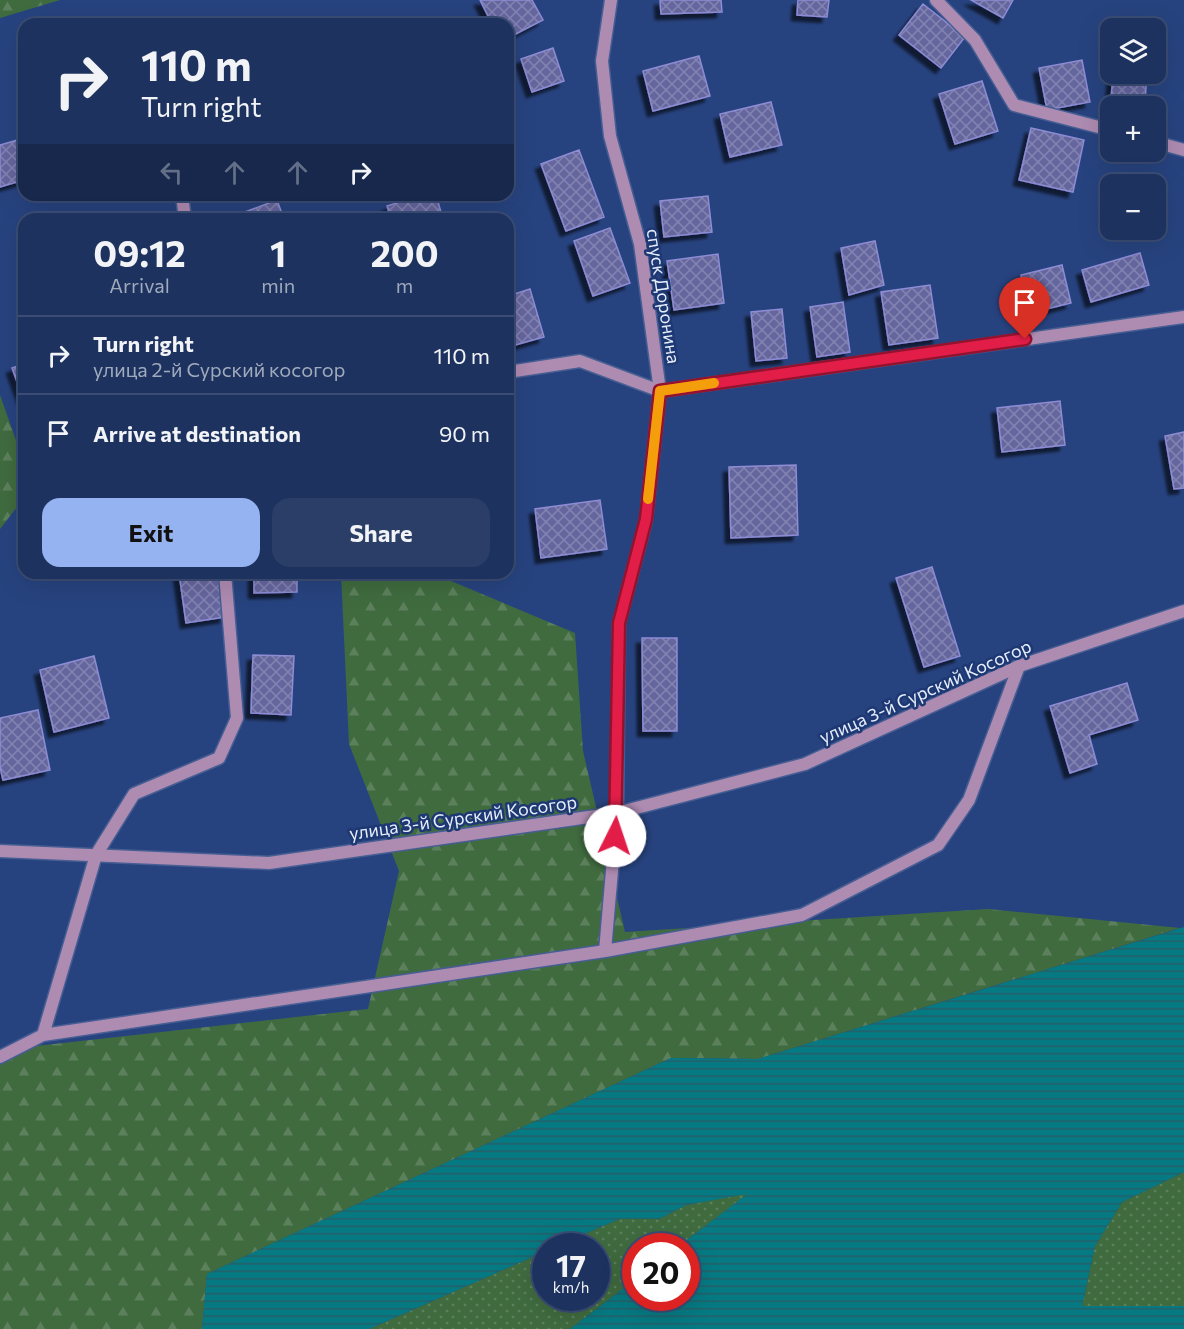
<!DOCTYPE html>
<html lang="en">
<head>
<meta charset="utf-8">
<style>
	body { margin:0; font-family:Commissioner,sans-serif; background:#2a3e68; color:#f1f3f6; height:100vh; display:flex; flex-direction:column; font-size:22px; white-space:nowrap }
	* { box-sizing:border-box; margin:0 }
	p { font-size:20px; color:#a0aabd }
	.icon { flex:none; width:33px; height:33px; fill:none; stroke:currentColor; stroke-width:2; stroke-linecap:round; stroke-linejoin:round }
	.map { position:relative; flex:1; overflow:hidden }
	.details { position:absolute; left:18px; top:213px; width:496px; height:366px; display:flex; flex-direction:column; background:#1d325f; border-radius:18px; box-shadow:0 6px 24px #0002,0 0 0 2px #3b4d74 }
	.details>* { flex:none }
	.guide { position:absolute; left:18px; top:18px; width:496px; height:183px; border-radius:18px; box-shadow:0 6px 24px #0002,0 0 0 2px #3b4d74; background:#1d325f; color:#f1f3f6; overflow:hidden }
	.buttons { position:absolute; left:1100px; top:18px; display:grid; gap:12px }
	.buttons a { display:grid; place-items:center; width:66px; height:66px; border-radius:12px; background:#1d325f; box-shadow:0 6px 24px #0002,0 0 0 2px #3b4d74; font-size:30px }
	.speed { position:absolute; left:532px; top:1233px; display:flex; gap:12px; font-size:30px; font-weight:700; text-align:center }
	.speed>* { display:grid; place-content:center; width:78px; height:78px; border-radius:50%; background:#1d325f; box-shadow:0 6px 24px #0002,0 0 0 2px #3b4d74; line-height:1 }
	.speed small { font-size:15px; font-weight:400 }
	.speed .limit { border:9px solid #d22; background:#fff; color:#111 }
	.pin { position:absolute; display:grid; place-items:center; width:51px; height:51px; color:#fff; margin:-62px -26px; border-radius:50% 50% 50% 0; rotate:-45deg; box-shadow:0 0 6px #0007 }
	.pin .icon { rotate:45deg }
	.me { position:absolute; width:66px; margin:-33px; rotate:4deg; stroke-linejoin:round; filter:drop-shadow(0 0 4px #0008) }
	.turn { display:flex; align-items:center; gap:21px; height:126px; padding:0 24px; font-size:27px }
	.turn .icon { width:78px; height:78px; stroke-width:2.5 }
	.turn b { display:block; font-size:42px; line-height:51px }
	.lanes { display:flex; align-items:center; height:57px; padding:0 24px; background:#0003; justify-content:center; gap:30px; direction:ltr }
	.lanes .off { opacity:.35 }
	.eta { display:flex; justify-content:space-evenly; align-items:center; height:102px; text-align:center }
	.eta b { font-size:36px; font-weight:700; line-height:42px }
	.primary-button { display:flex; gap:12px; margin-top:auto; padding:12px 24px }
	.primary-button a { flex:1; height:69px; border-radius:18px; background:#95b2f1; color:#111; font-size:24px; font-weight:700; line-height:69px; text-align:center }
	.primary-button a+a { background:#2a3e68; color:#f1f3f6 }
	ul { padding:0; list-style:none }
	li { display:flex; align-items:center; gap:18px; height:78px; padding:0 24px; border-top:2px solid #3b4d74 }
	li div { flex:1 }
	li b { display:block; font-size:22px }
	li em { font-style:normal }
	.map>svg:first-child { display:block }
	.grass { fill:url(#grass-dots) }
	.forest { fill:url(#forest-firs) }
	.water { fill:url(#water-rules) }
	.building { fill:url(#building-cross-hatch); stroke:#8d8cd5; stroke-width:1.5; filter:url(#shadow) }
	.lines { fill:none; stroke-linecap:round; stroke-linejoin:round }
	.lane-casing { stroke:#465e93; stroke-width:15 }
	.street-casing { stroke:#465e93; stroke-width:15 }
	.lane { stroke:#ae8bb1; stroke-width:12 }
	.street { stroke:#ae8bb1; stroke-width:12 }
	.route-casing { stroke:#92132f; stroke-width:15 }
	.route { stroke:#e11d48; stroke-width:10 }
	.slow { stroke:#f59e0b; stroke-width:10 }
	.labels { text-anchor:middle; dominant-baseline:central; stroke-width:5; stroke-linejoin:round; paint-order:stroke }
	.street-label { font-size:18px; fill:#e6eefc; stroke:#1d3873 }
</style>
</head>
<body>
<div class="map">
<svg width="1184" height="1329" viewBox="0 0 1184 1329">
	<defs>
		<pattern id="grass-dots" width="8" height="8" patternUnits="userSpaceOnUse" patternTransform="scale(1.5)"><rect width="8" height="8" fill="#406b3f"/><path d="M2 2h.1M6 6h.1" fill="none" stroke="#5c805c" stroke-width="1.8" stroke-linecap="round"/></pattern>
		<pattern id="forest-firs" width="22" height="20" patternUnits="userSpaceOnUse" patternTransform="scale(1.5)"><rect width="22" height="20" fill="#406b3f"/><path d="M5 1l3.5 6h-7zM16 11l3.5 6h-7z" fill="#5c805c"/></pattern>
		<pattern id="water-rules" width="6" height="5" patternUnits="userSpaceOnUse" patternTransform="scale(1.5)"><rect width="6" height="5" fill="#067a83"/><path d="M0 2.5h6" fill="none" stroke="#266068"/></pattern>
		<pattern id="building-cross-hatch" width="8" height="8" patternUnits="userSpaceOnUse" patternTransform="scale(1.5)"><rect width="8" height="8" fill="#66669f"/><path d="M0 0l8 8M0 8l8-8" fill="none" stroke="#8384b2"/></pattern>
		<filter id="shadow"><feDropShadow dx="-5.5" dy="5.5" stdDeviation="1.5" flood-color="#0009"/></filter>
	</defs>
	<rect width="100%" height="100%" fill="#27437f"/>
	<path class="grass" d="M1184,1172V1306H1082L1095,1246L1122,1202Z
		M749,1193L679,1246H636V1279L570,1329H369L546,1251V1298H597V1246H556L619,1219H659L686,1205Z"/>
	<path class="forest" d="M0,0H60L0,18Z
		M0,395L24,463V498L0,529Z
		M341,573H432L575,633L583,751L625,932L988,909L1180,928L758,1059L671,1058L207,1274L202,1329H0V1050L368,1009L399,871L349,744Z"/>
	<path class="water" d="M1184,927V1172L1122,1202L1095,1246L1082,1306H1184V1329H570L636,1279V1298H687V1246H679L747,1194L686,1205L659,1219H619L556,1246H546V1251L369,1329H202L207,1274L671,1058L758,1059Z"/>
	<path class="building" d="M480,0H532L543,20L508,38V24H492Z
		M660,0H721L722,12L661,14Z
		M798,0H829L827,17L797,15Z
		M971,0H1013L1003,18Z
		M923,4L965,37L941,68L899,35Z
		M553,48L564,81L532,92L521,59Z
		M699,56L710,96L653,111L643,71Z
		M1082,60L1090,102L1047,110L1039,68Z
		M1113,74H1147L1145,102L1111,100Z
		M982,81L998,131L955,144L939,94Z
		M771,102L782,145L730,157L720,114Z
		M1031,128L1084,140L1073,192L1019,180Z
		M24,138V180L0,187V145Z
		M579,150L604,217L566,231L541,164Z
		M422,195H436L443,219H391L387,206Z
		M708,196L712,232L664,237L660,201Z
		M277,200L284,219H238L237,215Z
		M610,228L630,283L593,296L574,241Z
		M875,241L884,285L849,295L841,248Z
		M1140,253L1149,285L1091,302L1082,270Z
		M718,254L724,303L674,310L667,261Z
		M1062,265L1071,303L1030,313L1021,275Z
		M930,285L938,338L889,345L881,292Z
		M530,289L544,337L508,347V296Z
		M843,302L850,352L817,357L810,307Z
		M782,309L787,358L756,361L751,312Z
		M24,364V401L12,368Z
		M1060,401L1065,445L1002,452L997,408Z
		M1184,432V488L1174,489L1165,436Z
		M796,465L798,535L731,538L729,467Z
		M600,500L607,549L541,558L535,509Z
		M932,567L960,656L924,667L896,578Z
		M179,573H218L225,617L186,623Z
		M254,573H297V592L254,593Z
		M642,638H677V731H643Z
		M253,655L294,656L291,715L251,713Z
		M94,656L109,718L54,732L40,670Z
		M1127,683L1138,720L1089,735L1097,764L1070,773L1050,706Z
		M38,710L50,770L3,780L0,767V718Z"/>
	<g class="lines">
		<g class="lane-casing">
			<path id="lane" d="M182,195L185,219
				M508,372L580,361L660,391L1184,317
				M605,951L802,915L938,845L969,800L1019,666
				M43,1035L96,855L134,794L219,758L237,718L225,573
				M0,1057L43,1035L605,951L617,813"/>
		</g>
		<g class="street-casing">
			<path id="street" d="M611,0L602,61L610,136L640,244L660,391L646,520L619,623L617,813
				M936,0L975,40L1014,105L1110,130
				M1155,142L1184,150
				M0,851L269,863L617,813L805,764L1019,666L1184,611"/>
		</g>
		<use href="#lane" class="lane"/>
		<use href="#street" class="street"/>
	</g>
	<g class="lines">
		<g class="route-casing">
			<path id="route" d="M615,836L619,623L646,519L660,391L1025,339"/>
		</g>
		<use href="#route" class="route"/>
		<path class="slow" d="M648,499L660,391L714,383"/>
	</g>
	<g class="labels">
		<g class="street-label">
			<text transform="translate(664 296) rotate(81)">спуск Доронина</text>
			<text transform="translate(925 691) rotate(-24)">улица 3-й Сурский Косогор</text>
			<text transform="translate(463 817) rotate(-8)">улица 3-й Сурский Косогор</text>
		</g>
	</g>
</svg>
<div class="buttons">
<a><svg class="icon" aria-label="layers" viewBox="0 0 24 24"><path d="M12 4l9 5-9 5-9-5zM3 14l9 5 9-5"/></svg></a>
<a>+</a>
<a>−</a>
</div>
<div class="speed"><div>17<small>km/h</small></div><div class="limit">20</div></div>
<div class="pin" style="left:1025px;top:339px;background:#d93025"><svg class="icon" aria-label="arrive" viewBox="0 0 24 24"><path d="M6 21V4h12l-3 4 3 4H6"/></svg></div>
<svg class="me" style="left:615px;top:836px" viewBox="-20 -20 40 40"><circle r="19" fill="#fff"/><path d="M0-13L10 11 0 6-10 11z" fill="#e11d48"/></svg>
<div class="guide">
<div class="turn"><svg class="icon" aria-label="right" viewBox="0 0 24 24"><path d="M7 20v-9h11M14 6l5 5-5 5"/></svg><div><b>110 m</b>Turn right</div></div>
<div class="lanes"><svg class="icon off" aria-label="left" viewBox="0 0 24 24"><path d="M17 20v-9H6M10 6l-5 5 5 5"/></svg><svg class="icon off" aria-label="ahead" viewBox="0 0 24 24"><path d="M12 20V5M6 11l6-6 6 6"/></svg><svg class="icon off" aria-label="ahead" viewBox="0 0 24 24"><path d="M12 20V5M6 11l6-6 6 6"/></svg><svg class="icon" aria-label="right" viewBox="0 0 24 24"><path d="M7 20v-9h11M14 6l5 5-5 5"/></svg></div>
</div>
<section class="details">
<div class="eta">
<div><b>09:12</b><p>Arrival</p></div>
<div><b>1</b><p>min</p></div>
<div><b>200</b><p>m</p></div>
</div>
<ul>
<li><svg class="icon" aria-label="right" viewBox="0 0 24 24"><path d="M7 20v-9h11M14 6l5 5-5 5"/></svg><div><b>Turn right</b><p>улица 2-й Сурский косогор</p></div><em>110 m</em></li>
<li><svg class="icon" aria-label="arrive" viewBox="0 0 24 24"><path d="M6 21V4h12l-3 4 3 4H6"/></svg><div><b>Arrive at destination</b></div><em>90 m</em></li>
</ul>
<div class="primary-button"><a>Exit</a><a>Share</a></div>
</section>
</div>
</body>
</html>
